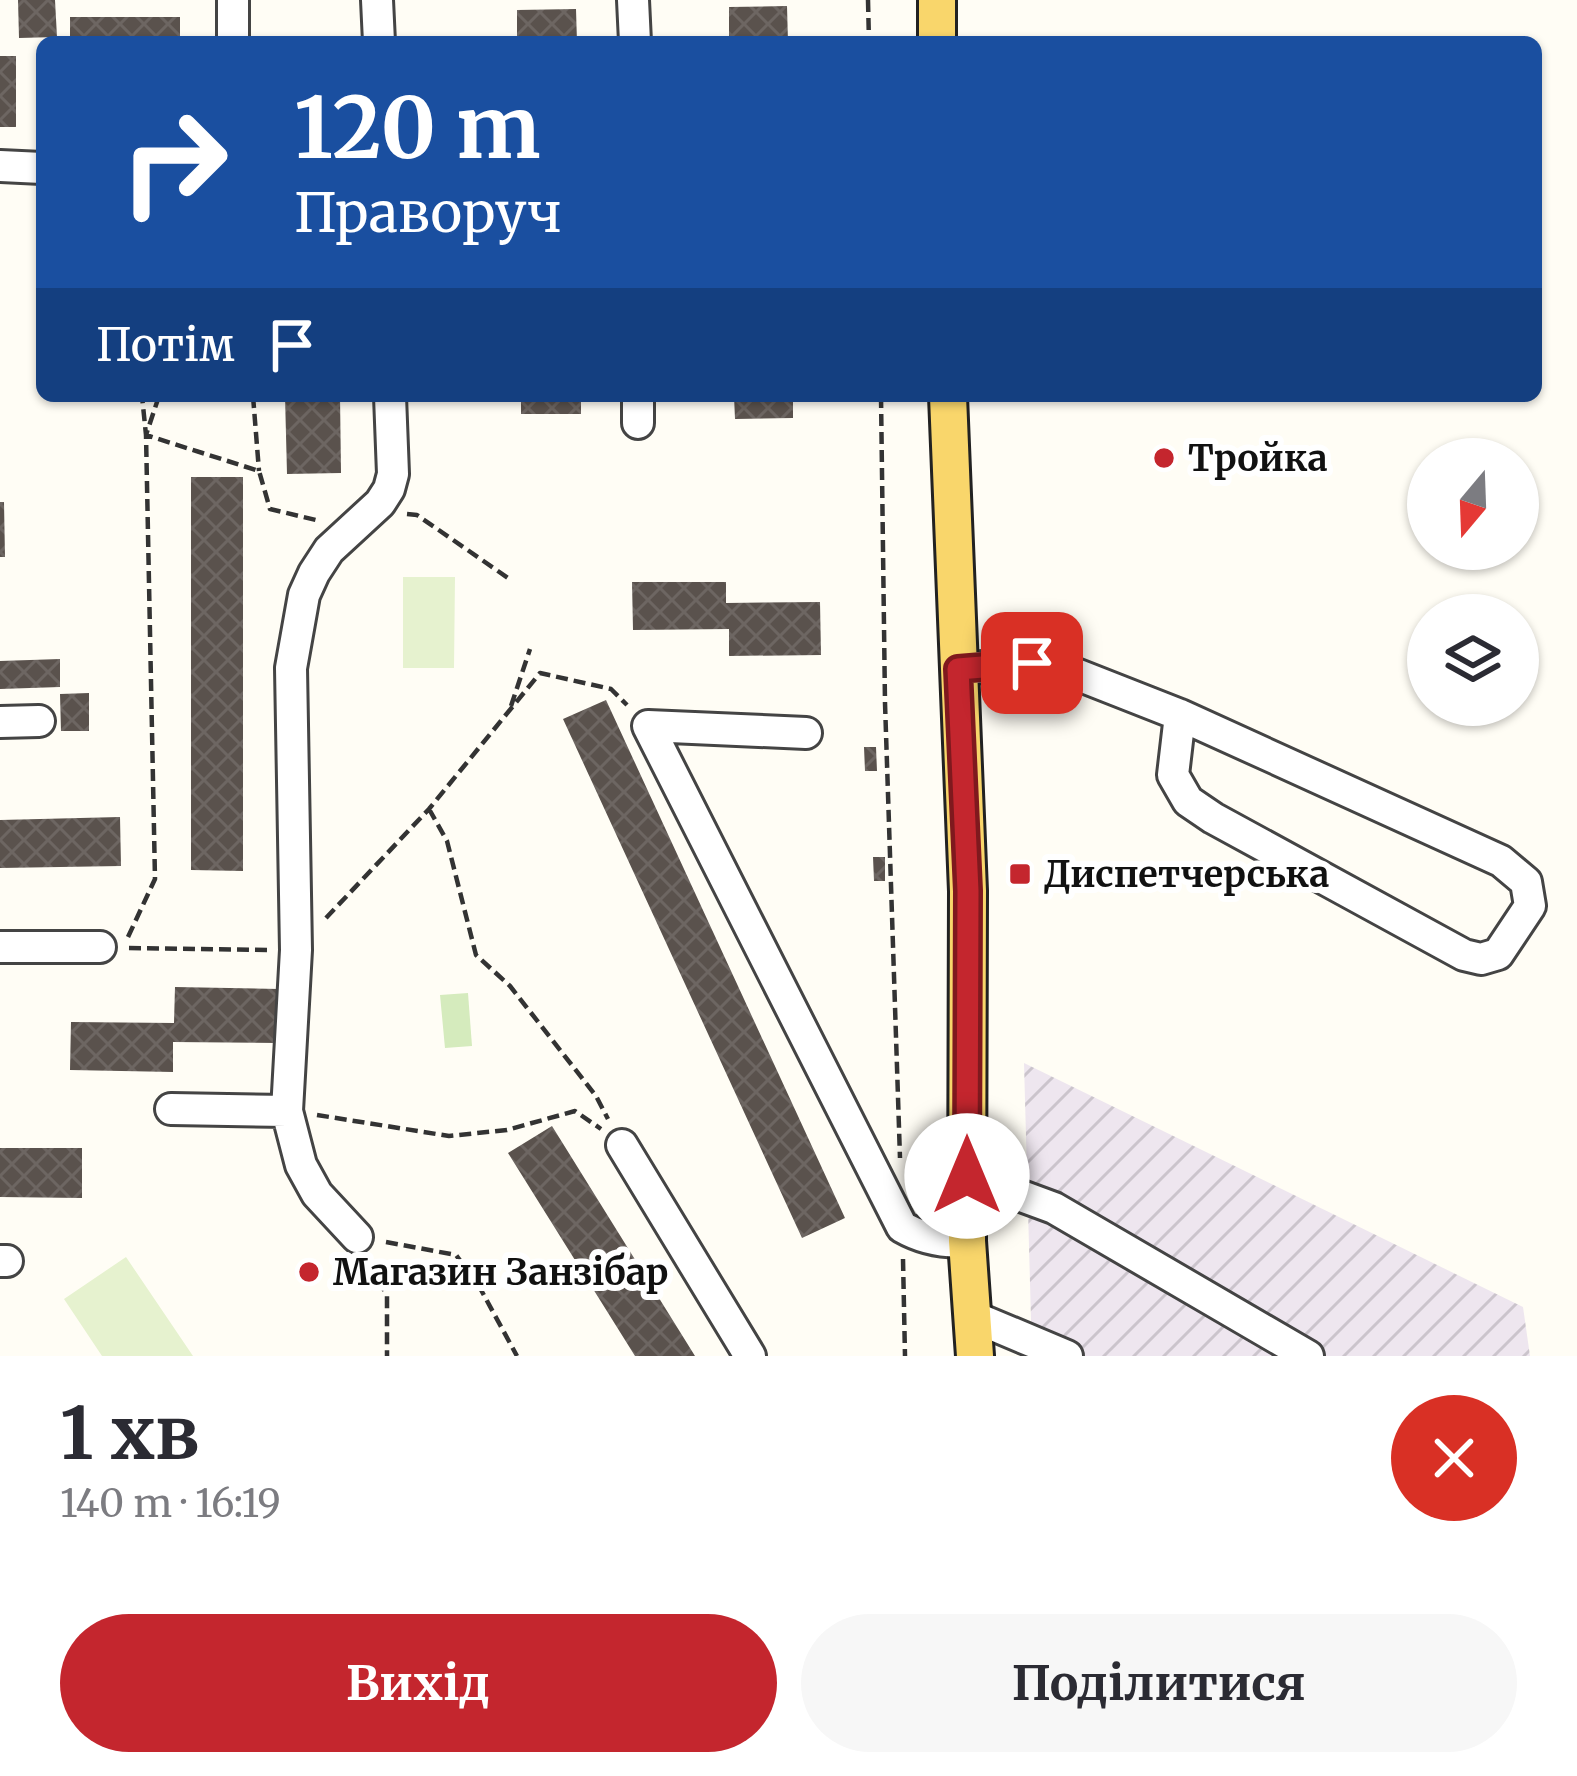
<!DOCTYPE html>
<html lang="uk">
<head>
<meta charset="utf-8">
<style>
	body { margin:0; font-family:Merriweather,serif; background:#f7f7f7; color:#2b2b33; height:100vh; display:flex; flex-direction:column; font-size:45px; white-space:nowrap }
	* { box-sizing:border-box; margin:0 }
	p { font-size:39px; color:#7c7c81 }
	.icon { flex:none; width:66px; height:66px; fill:none; stroke:currentColor; stroke-width:2; stroke-linecap:round; stroke-linejoin:round }
	.map { position:relative; height:1356px; overflow:hidden }
	.panel { display:flex; flex-direction:column; background:#fff; flex:1 }
	.panel>* { flex:none }
	.guide { position:absolute; left:36px; top:36px; width:1506px; height:366px; border-radius:18px; box-shadow:0 3px 9px #0004; background:#1a4fa0; color:#fff; overflow:hidden }
	.needle { width:78px; rotate:199deg }
	.controls { position:absolute; left:1407px; top:438px; display:grid; gap:24px }
	.controls a { display:grid; place-items:center; width:132px; height:132px; border-radius:50%; background:#fff; box-shadow:0 3px 9px #0004; font-size:60px }
	.pin { position:absolute; display:grid; place-items:center; width:102px; height:102px; color:#fff; margin:-51px; border-radius:24px; box-shadow:0 6px 18px #0006 }
	.me { position:absolute; width:132px; margin:-66px; rotate:0deg; stroke-linejoin:round; filter:drop-shadow(0 0 9px #0008) }
	.turn { display:flex; align-items:center; gap:42px; height:252px; padding:0 60px; font-size:54px }
	.turn .icon { width:156px; height:156px; stroke-width:2.5 }
	.turn b { display:block; font-size:84px; line-height:102px }
	.then { display:flex; align-items:center; height:114px; padding:0 60px; background:#0003; gap:24px; font-size:45px }
	.round { display:grid; place-items:center; flex:none; width:126px; height:126px; border-radius:63px; background:#f7f7f7 }
	.summary { display:flex; align-items:center; justify-content:space-between; height:204px; padding:0 60px }
	h1 { font-size:72px; font-weight:700; line-height:90px }
	.action { display:flex; gap:24px; margin-top:auto; padding:24px 60px }
	.action a { flex:1; height:138px; border-radius:72px; background:#c4262e; color:#fff; font-size:48px; font-weight:700; line-height:138px; text-align:center }
	.action a+a { background:#f7f7f7; color:#2b2b33 }
	.map>svg:first-child { display:block }
	.industrial { fill:url(#industrial-furrows) }
	.park { fill:#d5ebbd }
	.pitch { fill:#e6f2cf }
	.building { fill:url(#building-cross-hatch) }
	.lines { fill:none; stroke-linecap:round; stroke-linejoin:round }
	.minor-casing { stroke:#444; stroke-width:36 }
	.major-casing { stroke:#222; stroke-width:42 }
	.path { stroke:#333; stroke-width:4.5; stroke-dasharray:12 6; stroke-linecap:butt }
	.minor { stroke:#fff; stroke-width:30 }
	.major { stroke:#f9d66b; stroke-width:36 }
	.route-casing { stroke:#7f191e; stroke-width:30 }
	.route { stroke:#c4262e; stroke-width:21 }
	.poi-dot { fill:#c4262e; stroke:#fff; stroke-width:4.5 }
	.labels { text-anchor:middle; dominant-baseline:central; stroke-width:12; stroke-linejoin:round; paint-order:stroke }
	.poi-label { font-size:36px; font-weight:bold; fill:#111; stroke:#fff; text-anchor:start }
</style>
</head>
<body>
<div class="map">
<svg width="1577" height="1356" viewBox="0 0 1577 1356">
	<defs>
		<pattern id="industrial-furrows" width="10" height="10" patternUnits="userSpaceOnUse" patternTransform="scale(3)"><rect width="10" height="10" fill="#eee6ef"/><path d="M-1 1l2-2M0 10L10 0M9 11l2-2" fill="none" stroke="#cbc4cc"/></pattern>
		<pattern id="building-cross-hatch" width="8" height="8" patternUnits="userSpaceOnUse" patternTransform="scale(3)"><rect width="8" height="8" fill="#5a524d"/><path d="M0 0l8 8M0 8l8-8" fill="none" stroke="#6d6662"/></pattern>
	</defs>
	<rect width="100%" height="100%" fill="#fffdf5"/>
	<path class="industrial" d="M1024,1063L1523,1307L1530,1356H1032Z"/>
	<path class="park" d="M468,993L472,1046L445,1048L440,995Z"/>
	<path class="pitch" d="M403,577H455L454,668H403Z
		M126,1257L193,1356H102L64,1299Z"/>
	<path class="building" d="M18,0H55L57,37L19,38Z
		M787,6L788,42H729V7Z
		M576,9L577,42H517V10Z
		M70,17H180V42H70Z
		M0,56H16V127H0Z
		M285,396H340L341,473L287,474Z
		M521,396H581V414H521Z
		M734,396H793V418L735,419Z
		M191,477H243V871L191,870Z
		M0,502H4L5,557H0Z
		M632,582H726V603L820,602L821,655L729,656V629L633,630Z
		M60,659V687L0,689V661Z
		M89,693V731H61L60,694Z
		M606,700L845,1218L802,1238L563,719Z
		M864,747H876L877,771H865Z
		M120,817L121,866L0,868V820Z
		M873,857H885V881H874Z
		M175,987L279,989V1043L173,1042V1072L70,1070L71,1022L174,1023Z
		M552,1126L695,1356H635L508,1153Z
		M0,1148H82V1198L0,1197Z"/>
	<g class="lines">
		<g class="minor-casing">
			<path id="minor" d="M377,0L379,42
				M633,0L635,42
				M233,42V0
				M0,166L42,168
				M638,396V423
				M959,669L1032,663L1063,669L1180,715L1501,861L1526,882L1530,906L1498,954L1481,959L1464,955L1213,818L1188,801L1173,775L1180,715
				M0,722L39,721
				M806,733L648,726L902,1227C923,1239 943,1243 967,1241
				M0,947H100
				M171,1109L287,1111L296,950L291,668L304,595L314,573L329,550L380,503L389,489L393,474L390,396
				M287,1111L301,1165L317,1194L357,1237
				M622,1145L750,1356
				M967,1176L1054,1208L1308,1356
				M0,1261H7
				M974,1317L1067,1356"/>
		</g>
		<g class="major-casing">
			<path id="major" d="M937,0V42
				M948,396L968,891L967,1241L975,1356"/>
		</g>
		<path class="path" d="M868,0L869,42
			M159,396L146,435L259,471L270,509L320,521
			M253,396L259,471
			M881,396L885,703L900,1158
			M407,514L417,515L508,578
			M511,706L530,649
			M429,809L447,841L476,955L510,986L596,1096L608,1119
			M326,918L429,809L540,673L611,689L627,705
			M128,937L155,879L146,435L142,396
			M129,948L268,950
			M317,1115L449,1136L507,1130L575,1111L601,1129
			M386,1242L456,1255L480,1288L517,1356
			M903,1259L905,1356
			M371,1264L387,1296V1356"/>
		<use href="#minor" class="minor"/>
		<use href="#major" class="major"/>
	</g>
	<g class="lines">
		<g class="route-casing">
			<path id="route" d="M967,1176L968,891L958,669L1032,663"/>
		</g>
		<use href="#route" class="route"/>
	</g>
	<g class="poi-dot">
		<circle cx="1164" cy="458" r="12"/>
		<rect x="1008" y="862" width="24" height="24" rx="6"/>
		<circle cx="309" cy="1272" r="12"/>
	</g>
	<g class="labels">
		<g class="poi-label">
			<text x="1188" y="458">Тройка</text>
			<text x="1044" y="874">Диспетчерська</text>
			<text x="333" y="1272">Магазин Занзібар</text>
		</g>
	</g>
</svg>
<div class="controls">
<a><svg class="needle" viewBox="-14 -14 28 28"><path d="M0-13l5 13h-10z" fill="#e53935"/><path d="M0 13l5-13h-10z" fill="#7c7c81"/></svg></a>
<a><svg class="icon" aria-label="layers" viewBox="0 0 24 24"><path d="M12 4l9 5-9 5-9-5zM3 14l9 5 9-5"/></svg></a>
</div>
<div class="pin" style="left:1032px;top:663px;background:#d93025"><svg class="icon" aria-label="arrive" viewBox="0 0 24 24"><path d="M6 21V4h12l-3 4 3 4H6"/></svg></div>
<svg class="me" style="left:967px;top:1176px" viewBox="-20 -20 40 40"><circle r="19" fill="#fff"/><path d="M0-13L10 11 0 6-10 11z" fill="#c4262e"/></svg>
<div class="guide">
<div class="turn"><svg class="icon" aria-label="right" viewBox="0 0 24 24"><path d="M7 20v-9h11M14 6l5 5-5 5"/></svg><div><b>120 m</b>Праворуч</div></div>
<div class="then">Потім<svg class="icon" aria-label="arrive" viewBox="0 0 24 24"><path d="M6 21V4h12l-3 4 3 4H6"/></svg></div>
</div>
</div>
<section class="panel">
<div class="summary"><div><h1>1 хв</h1><p>140 m · 16:19</p></div><a class="round" style="background:#d93025;color:#fff"><svg class="icon" aria-label="close" viewBox="0 0 24 24"><path d="M6 6l12 12M18 6L6 18"/></svg></a></div>
<div class="action"><a>Вихід</a><a>Поділитися</a></div>
</section>
</body>
</html>
